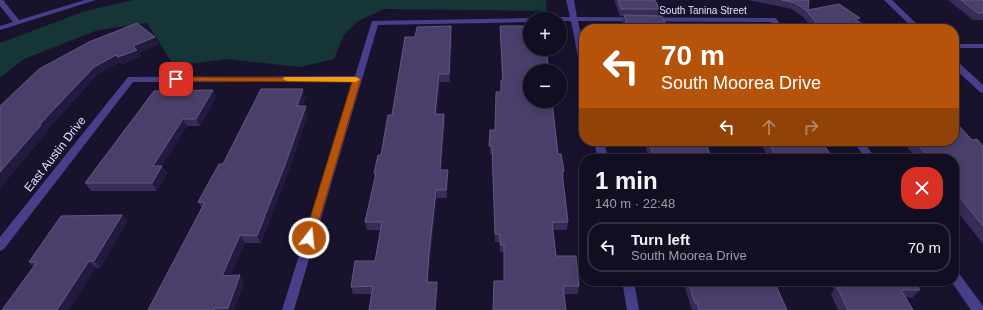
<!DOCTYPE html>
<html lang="en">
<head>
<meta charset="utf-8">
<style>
	body { margin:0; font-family:Helvetica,sans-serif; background:#1f1c2e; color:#f1f3f6; height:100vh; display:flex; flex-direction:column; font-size:15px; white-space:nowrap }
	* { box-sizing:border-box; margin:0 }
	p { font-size:13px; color:#9c9ca5 }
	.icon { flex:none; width:22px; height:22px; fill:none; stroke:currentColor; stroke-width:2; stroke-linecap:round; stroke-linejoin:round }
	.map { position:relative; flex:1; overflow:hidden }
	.details { position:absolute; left:579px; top:154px; width:380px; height:132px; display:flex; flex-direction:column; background:#120e21; border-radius:16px; box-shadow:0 2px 10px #0003,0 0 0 1px #312e3f }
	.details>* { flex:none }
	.hud { position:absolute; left:579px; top:24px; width:380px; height:122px; border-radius:16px; box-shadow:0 2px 10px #0003,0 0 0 1px #312e3f; background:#b45309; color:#fff; overflow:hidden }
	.fabs { position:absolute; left:523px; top:12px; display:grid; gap:8px }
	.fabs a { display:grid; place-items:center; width:44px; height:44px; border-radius:50%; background:#120e21; box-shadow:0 2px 10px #0003,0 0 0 1px #312e3f; font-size:20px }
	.pin { position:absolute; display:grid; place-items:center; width:34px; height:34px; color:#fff; margin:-17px; border-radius:8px; box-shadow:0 2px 6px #0006 }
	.me { position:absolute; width:44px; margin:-22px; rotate:16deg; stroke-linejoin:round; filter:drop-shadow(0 0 3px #0008) }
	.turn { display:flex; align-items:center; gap:14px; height:84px; padding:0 16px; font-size:18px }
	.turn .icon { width:52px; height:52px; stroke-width:2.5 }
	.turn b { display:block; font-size:28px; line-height:34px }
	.lanes { display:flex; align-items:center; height:38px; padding:0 16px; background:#0003; justify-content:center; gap:20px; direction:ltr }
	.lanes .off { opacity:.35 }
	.round { display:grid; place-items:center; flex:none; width:42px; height:42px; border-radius:16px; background:#1f1c2e }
	.summary { display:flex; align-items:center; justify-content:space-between; height:68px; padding:0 16px }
	h1 { font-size:24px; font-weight:700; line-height:30px }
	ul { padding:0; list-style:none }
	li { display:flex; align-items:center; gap:12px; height:50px; margin:0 8px 6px; padding:0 8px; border:2px solid #312e3f; border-radius:16px }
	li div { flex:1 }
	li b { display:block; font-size:15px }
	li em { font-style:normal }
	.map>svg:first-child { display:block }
	.green { fill:#153536 }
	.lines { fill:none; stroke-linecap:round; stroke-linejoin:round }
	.minor { fill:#473f89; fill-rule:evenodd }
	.wall { fill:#382c58 }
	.shaded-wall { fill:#231a3f }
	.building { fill:#4a3f6a; stroke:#625881 }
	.route { fill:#b45309; stroke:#753606 }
	.slow { fill:#f59e0b }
	.labels { text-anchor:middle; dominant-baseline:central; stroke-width:3; stroke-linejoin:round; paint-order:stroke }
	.far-street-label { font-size:10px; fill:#e4defe; stroke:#18122c }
	.street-label { font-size:12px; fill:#e4defe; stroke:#18122c }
</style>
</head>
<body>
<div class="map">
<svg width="983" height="310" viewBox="0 0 983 310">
	<rect width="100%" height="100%" fill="#18122c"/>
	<path class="green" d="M133,0H546L547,11L384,9L358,21L344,35L334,59L300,67L227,59L174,66L147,23L98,30L24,59L0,78V43L85,11Z"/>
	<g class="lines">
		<path class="minor" d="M0,0H3L19,20L85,0H96L0,30V26L13,22L0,6Z
			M566,0H574L577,17L773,18H776L783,29H775L771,22L578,21L584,49V71L580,68L571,21H560V19H556L560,17H570Z
			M884,0H892L922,29H914Z
			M530,18L533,19H530V22L378,25L294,310H282L353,82H133L4,249L0,251V237L128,77L355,76L372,21Z
			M954,44H983V48H954Z
			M954,61H957L983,85V93L980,92L954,68Z
			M594,141H604L608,159H598Z
			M853,141H863L876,159H866Z
			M954,271L958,272L983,306V310H971L951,281H954Z
			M622,281H634L639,310H627Z"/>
	</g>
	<path class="wall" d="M614,0H655L659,9L658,16L668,29H623L624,26L622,23L624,16H620Z
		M748,0H809L808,10L860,18L858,22L870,29H813L803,17L792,9Z
		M948,0H983V20H973Z
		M451,26L452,34L450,82H440L437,114H444L445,122L441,170L448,177L447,198H437L430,260L428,282L438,290L371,294H353L351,287L375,261L381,230H367L365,222L375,177L374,173L381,155L392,115L415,37Z
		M500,26L558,154L564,171L563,180L568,222L567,230H553L556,256L579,286L578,294H564L504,281V252H500V242H495L492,154H490V130H495L502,80Z
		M159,44L139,53L141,56L122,64L120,62L98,74L46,131L47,132L0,188L39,69Z
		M213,90L216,97L200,126H187L162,166L167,173L157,191H91L85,183Z
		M306,97L302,106L308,114L288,173L261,243H245L230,276L244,283L234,310H148L202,208L198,202L223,164Z
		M972,140L983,146V244L954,207V159H917L902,141H954Z
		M644,141H707L706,144L712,159H649Z
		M760,141H821L833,158L838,159H769Z
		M122,215L127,222L100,268L33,266L29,262Z
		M683,281H774L787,310H692Z
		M829,281H914L920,290L912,298L906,297L913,310H838L831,294L834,290Z"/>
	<path class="shaded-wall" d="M860,18L857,24L855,19Z
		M451,26L452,34L450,82L449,74Z
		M155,37L159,44L139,53L141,56L122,64L118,57L133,46Z
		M116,55L120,62L98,74L46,131L47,132L0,188V172L39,125L94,67Z
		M439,74L440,82L436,122L435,114Z
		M303,89L306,97L300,114L297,106Z
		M213,90L216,97L200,126L196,119Z
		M306,106L308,114L288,173L261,243L257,236Z
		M444,114L445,122L441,178L440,170Z
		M183,119L187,126L162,166L167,173L157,191L152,183L153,166Z
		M448,170V177L447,198L446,190Z
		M436,190L437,198L430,260L428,290L427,282L429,253Z
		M122,215L127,222L100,268L94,261Z
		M240,235L245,243L227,283L222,276Z
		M89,261L96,268L69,310H57Z
		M240,275L244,283L234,310H229L228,308Z
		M437,282L438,290L436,310H435Z"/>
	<path class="building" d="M618,0H655L659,9H621Z
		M782,0H809L808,10L839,4L860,18L855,19L870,29H821L806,10L795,3Z
		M961,0H983V13H978Z
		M624,15L662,16L668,29H625L624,26H628Z
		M137,23L155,37L133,46L137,50L118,57L116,55L94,67L39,125H41L0,172V106L39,69L89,42Z
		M451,26L449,74H439L435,114H444L440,170H448L446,190H436L429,253L427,282H437L435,310H369L373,286L351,287L355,261H375L382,222H365L376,173H374L378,155H381L388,115H392L405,37H415L417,27Z
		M500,26H530V49H546L549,71H530V101H552L558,154H561L564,171L562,172L568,222H552L556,256H576L579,286H563L566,310H493L494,281H504V245H500V234H495L492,146H489L490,130H495L496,92H501V80H503Z
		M707,27H740L742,29H708Z
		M261,89H303L297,106H306L285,165L257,236L240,235L222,276L240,275L228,308H215L214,310H148L205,202H198L219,164H223Z
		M213,90L196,119H183L153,166H162L152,183H85L154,91Z
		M954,125H958L972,140L977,139L983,146V226L954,190V159H930L915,141H954Z
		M649,141H707H705L712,159H654Z
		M768,141H821L833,158L838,159H771L770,157H776Z
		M122,215L94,261H89L57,310H2L37,262H29L61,216Z
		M688,281H774L787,310H699L697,302L695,303Z
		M839,281H914L920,290H901L913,310H848L837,287H842Z"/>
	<path class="route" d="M174,77L359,78L361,79L313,241L309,242L304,238L352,82L176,81L172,79Z"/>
	<path class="slow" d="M284,77H356L360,79L356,82L287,81L283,79Z"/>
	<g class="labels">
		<g class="far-street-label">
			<text x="703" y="10">South Tanina Street</text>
		</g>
		<g class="street-label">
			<text transform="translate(55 154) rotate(-52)">East Austin Drive</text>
		</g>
	</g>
</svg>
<div class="fabs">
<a>+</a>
<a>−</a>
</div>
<div class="pin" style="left:176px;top:79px;background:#d93025"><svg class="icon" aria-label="arrive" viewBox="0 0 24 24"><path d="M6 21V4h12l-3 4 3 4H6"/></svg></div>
<svg class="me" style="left:309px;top:238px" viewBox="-20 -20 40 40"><circle r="17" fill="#b45309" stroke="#fff" stroke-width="3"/><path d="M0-11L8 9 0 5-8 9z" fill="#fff"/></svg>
<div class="hud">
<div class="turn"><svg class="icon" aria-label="left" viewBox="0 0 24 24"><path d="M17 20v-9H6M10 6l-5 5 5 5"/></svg><div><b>70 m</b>South Moorea Drive</div></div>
<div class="lanes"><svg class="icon" aria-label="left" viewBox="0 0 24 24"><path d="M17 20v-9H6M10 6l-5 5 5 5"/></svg><svg class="icon off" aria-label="ahead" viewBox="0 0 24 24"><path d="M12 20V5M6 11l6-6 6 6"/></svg><svg class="icon off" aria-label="right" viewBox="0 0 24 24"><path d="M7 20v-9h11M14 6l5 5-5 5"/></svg></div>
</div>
<section class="details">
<div class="summary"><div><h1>1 min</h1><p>140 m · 22:48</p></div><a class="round" style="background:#d93025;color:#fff"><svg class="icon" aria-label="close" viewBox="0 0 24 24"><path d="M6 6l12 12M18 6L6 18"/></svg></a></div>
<ul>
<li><svg class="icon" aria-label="left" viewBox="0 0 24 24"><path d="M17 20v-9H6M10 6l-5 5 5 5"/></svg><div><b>Turn left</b><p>South Moorea Drive</p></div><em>70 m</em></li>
</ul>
</section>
</div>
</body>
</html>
